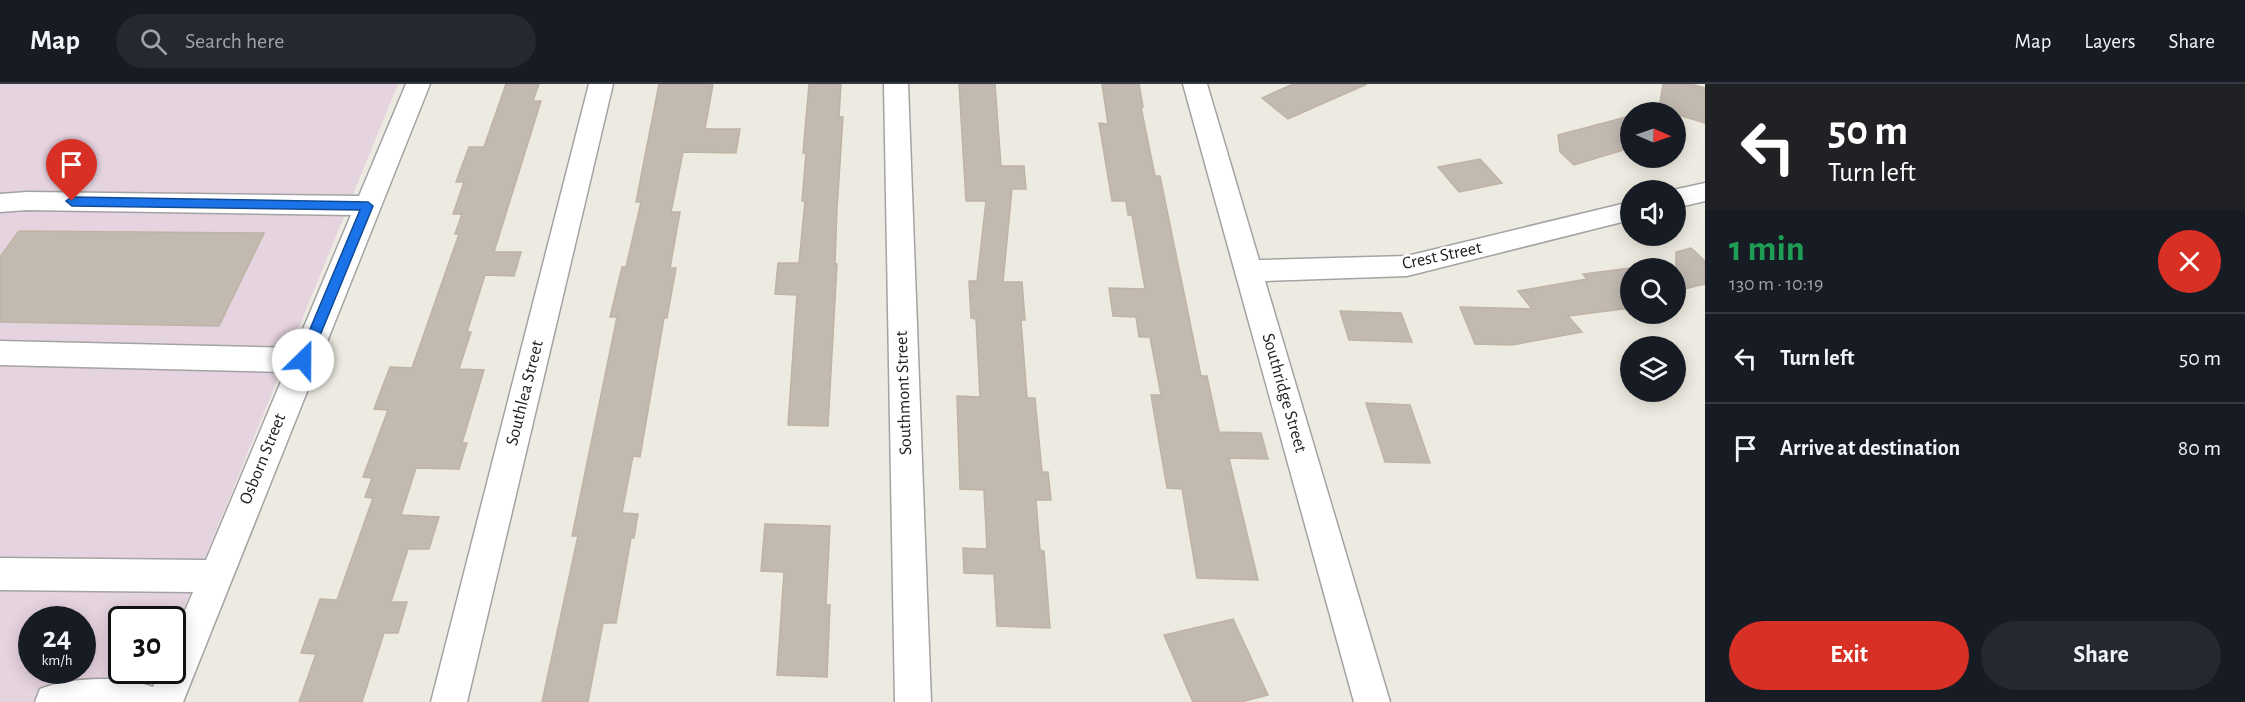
<!DOCTYPE html>
<html lang="en">
<head>
<meta charset="utf-8">
<style>
	body { margin:0; font-family:"Alegreya Sans",sans-serif; background:#242831; color:#f1f3f6; height:100vh; display:flex; flex-direction:column; font-size:22px; white-space:nowrap }
	* { box-sizing:border-box; margin:0 }
	p { font-size:20px; color:#9ea1a6 }
	.icon { flex:none; width:33px; height:33px; fill:none; stroke:currentColor; stroke-width:2; stroke-linecap:round; stroke-linejoin:round }
	.map { position:relative; flex:1; overflow:hidden }
	.details { display:flex; flex-direction:column; background:#171b24; width:540px }
	.details>* { flex:none }
	.hud { background:#202124; color:#fff; overflow:hidden }
	.needle { width:39px; rotate:92deg }
	.buttons { position:absolute; left:1620px; top:18px; display:grid; gap:12px }
	.buttons a { display:grid; place-items:center; width:66px; height:66px; border-radius:50%; background:#171b24; box-shadow:0 3px 15px #0003; font-size:30px }
	.speed { position:absolute; left:18px; top:522px; display:flex; gap:12px; font-size:30px; font-weight:700; text-align:center }
	.speed>* { display:grid; place-content:center; width:78px; height:78px; border-radius:50%; background:#171b24; box-shadow:0 3px 15px #0003; line-height:1 }
	.speed small { font-size:15px; font-weight:400 }
	.speed .limit { border:3px solid #111; border-radius:9px; background:#fff; color:#111 }
	.pin { position:absolute; display:grid; place-items:center; width:51px; height:51px; color:#fff; margin:-62px -26px; border-radius:50% 50% 50% 0; rotate:-45deg; box-shadow:0 0 6px #0007 }
	.pin .icon { rotate:45deg }
	.me { position:absolute; width:66px; margin:-33px; rotate:23deg; stroke-linejoin:round; filter:drop-shadow(0 0 4px #0008) }
	.turn { display:flex; align-items:center; gap:21px; height:126px; padding:0 24px; font-size:27px }
	.turn .icon { width:78px; height:78px; stroke-width:2.5 }
	.turn b { display:block; font-size:42px; line-height:51px }
	.round { display:grid; place-items:center; flex:none; width:63px; height:63px; border-radius:32px; background:#242831 }
	.headline { display:flex; align-items:center; justify-content:space-between; height:102px; padding:0 24px }
	h1 { font-size:36px; font-weight:600; line-height:45px; color:#1e9e55 }
	.cta { display:flex; gap:12px; margin-top:auto; padding:12px 24px }
	.cta a { flex:1; height:69px; border-radius:36px; background:#d93025; color:#fff; font-size:24px; font-weight:600; line-height:69px; text-align:center }
	.cta a+a { background:#242831; color:#f1f3f6 }
	ul { padding:0; list-style:none }
	li { display:flex; align-items:center; gap:18px; height:90px; padding:0 24px; border-top:2px solid #363941 }
	li div { flex:1 }
	li b { display:block; font-size:22px }
	li em { font-style:normal }
	header { display:flex; align-items:center; gap:36px; box-sizing:border-box; height:84px; padding:0 30px; background:#171b24; border-bottom:2px solid #363941 }
	header strong { font-size:28px }
	nav { display:flex; gap:33px; margin-inline-start:auto; font-size:21px }
	.search { width:420px; height:54px; background:#242831; display:flex; align-items:center; gap:15px; box-sizing:border-box; padding:0 21px; border-radius:33px; color:#9ea1a6; font-size:22px }
	main { display:flex; flex:1; min-height:0 }
	.map>svg:first-child { display:block }
	.industrial { fill:#e6d3e0; fill-rule:evenodd }
	.building { fill:#c2bab1; stroke:#bfb3a4; stroke-width:1.5 }
	.lines { fill:none; stroke-linecap:round; stroke-linejoin:round }
	.minor-casing { stroke:#a3a3a3; stroke-width:3 }
	.minor { fill:#fff; fill-rule:evenodd }
	.route { fill:#1a73e8; stroke:#114b97; stroke-width:1.5 }
	.labels { text-anchor:middle; dominant-baseline:central; stroke-width:5; stroke-linejoin:round; paint-order:stroke }
	.street-label { font-size:18px; fill:#1c1c1c; stroke:#fff }
</style>
</head>
<body>
<header>
<strong>Map</strong>
<div class="search"><svg class="icon" aria-label="search" viewBox="0 0 24 24"><circle cx="10" cy="10" r="6"/><path d="M15 15l6 6"/></svg>Search here</div>
<nav><a>Map</a><a>Layers</a><a>Share</a></nav>
</header>
<main>
<div class="map">
<svg width="1705" height="618" viewBox="0 0 1705 618">
	<rect width="100%" height="100%" fill="#edebe1"/>
	<path class="industrial" d="M0,0H398L173,552L172,536H122V586L158,587L146,618H0ZM32,536H82V586H32Z"/>
	<path class="building" d="M506,0H539L533,17H541L494,168H521L514,192L485,191L467,248H471L459,285L484,286L462,359H467L459,385L416,384L401,431L439,433L429,465H408L391,518H407L398,549H384L362,618H299L316,570L301,569L320,515L337,516L373,414L365,413L372,394L363,393L388,326L374,325L390,283L412,284L459,150H455L462,130H453L464,98H456L469,63H484Z
		M659,0H713L705,45H740L736,69L683,68L671,128H680L670,184H676L667,234H664L640,373L633,372L622,429L638,430L634,454H631L616,539H603L588,618H542L578,452H572L617,233H610L622,183H626L641,118H636Z
		M809,0H841L839,33H843L837,125L835,180H837L828,342L788,341L797,211L775,210L778,179H799L805,117H802L806,69H803Z
		M959,0H995L1001,82H1024L1026,105H1012L1003,198H1022L1025,236H1021L1027,314H1035L1042,388H1048L1051,416H1036L1040,466L1044,467L1050,544L997,542L994,490L964,489L963,464L987,465L984,406L960,405L957,312L980,313L976,235L971,234L969,197H977L986,117H966Z
		M1102,0H1139L1143,23H1141L1155,92H1160L1201,292H1207L1219,348L1261,349L1268,375L1229,374L1258,496L1197,494L1182,405L1167,404L1151,311H1161L1150,253H1139L1136,233L1113,232L1109,204L1145,205L1132,131H1128L1126,117H1112L1099,39L1108,40Z
		M1293,0H1367L1288,35L1262,14Z
		M1663,0H1691L1705,4V39L1659,25Z
		M1630,32V64L1574,81L1560,68L1558,51Z
		M1480,75L1502,99L1459,108L1438,83Z
		M19,147L264,149L219,242L0,238V173Z
		M1691,164L1705,177V200L1676,207V168Z
		M1630,184V224L1568,232L1582,248L1512,261L1475,260L1460,223L1532,225L1518,207L1587,195L1583,190Z
		M1340,227L1401,229L1412,258L1349,256Z
		M1366,319L1410,321L1430,379L1385,378Z
		M765,440L830,442L826,521H830L827,593L777,591L784,488L761,487Z
		M1233,535L1268,611L1241,618H1193L1164,551Z"/>
	<g class="lines">
		<g class="minor-casing">
			<path id="minor" d="M406,0H430L183,618H35L40,605C69,593 124,591 153,603L160,586H172V557L193,508L0,506V474L206,476L285,288L0,281V257L295,264L351,131L27,126L0,128V110L27,108L359,112Z
				M589,0H613L467,618H431Z
				M884,0H908L931,618H895Z
				M1183,0H1207L1259,176L1407,172L1630,118V136L1407,192L1265,197L1390,618H1354Z
				M1705,99V117L1676,124V106H1673Z"/>
		</g>
		<use href="#minor" class="minor"/>
	</g>
	<path class="route" d="M72,113L368,118L373,122L310,276L303,282L297,276L360,126L72,122L66,117Z"/>
	<g class="labels">
		<g class="street-label">
			<text transform="translate(1442 172) rotate(-12)">Crest Street</text>
			<text transform="translate(525 309) rotate(-76)">Southlea Street</text>
			<text transform="translate(904 309) rotate(-92)">Southmont Street</text>
			<text transform="translate(1284 309) rotate(74)">Southridge Street</text>
			<text transform="translate(263 375) rotate(-68)">Osborn Street</text>
		</g>
	</g>
</svg>
<div class="buttons">
<a><svg class="needle" viewBox="-14 -14 28 28"><path d="M0-13l5 13h-10z" fill="#e53935"/><path d="M0 13l5-13h-10z" fill="#9ea1a6"/></svg></a>
<a><svg class="icon" aria-label="sound" viewBox="0 0 24 24"><path d="M4 9h4l5-4v14l-5-4H4zM17 9q2 3 0 6"/></svg></a>
<a><svg class="icon" aria-label="search" viewBox="0 0 24 24"><circle cx="10" cy="10" r="6"/><path d="M15 15l6 6"/></svg></a>
<a><svg class="icon" aria-label="layers" viewBox="0 0 24 24"><path d="M12 4l9 5-9 5-9-5zM3 14l9 5 9-5"/></svg></a>
</div>
<div class="speed"><div>24<small>km/h</small></div><div class="limit">30</div></div>
<div class="pin" style="left:72px;top:117px;background:#d93025"><svg class="icon" aria-label="arrive" viewBox="0 0 24 24"><path d="M6 21V4h12l-3 4 3 4H6"/></svg></div>
<svg class="me" style="left:303px;top:276px" viewBox="-20 -20 40 40"><circle r="19" fill="#fff"/><path d="M0-13L10 11 0 6-10 11z" fill="#1a73e8"/></svg>
</div>
<section class="details">
<div class="hud">
<div class="turn"><svg class="icon" aria-label="left" viewBox="0 0 24 24"><path d="M17 20v-9H6M10 6l-5 5 5 5"/></svg><div><b>50 m</b>Turn left</div></div>
</div>
<div class="headline"><div><h1>1 min</h1><p>130 m · 10:19</p></div><a class="round" style="background:#d93025;color:#fff"><svg class="icon" aria-label="close" viewBox="0 0 24 24"><path d="M6 6l12 12M18 6L6 18"/></svg></a></div>
<ul>
<li><svg class="icon" aria-label="left" viewBox="0 0 24 24"><path d="M17 20v-9H6M10 6l-5 5 5 5"/></svg><div><b>Turn left</b></div><em>50 m</em></li>
<li><svg class="icon" aria-label="arrive" viewBox="0 0 24 24"><path d="M6 21V4h12l-3 4 3 4H6"/></svg><div><b>Arrive at destination</b></div><em>80 m</em></li>
</ul>
<div class="cta"><a>Exit</a><a>Share</a></div>
</section>
</main>
</body>
</html>
